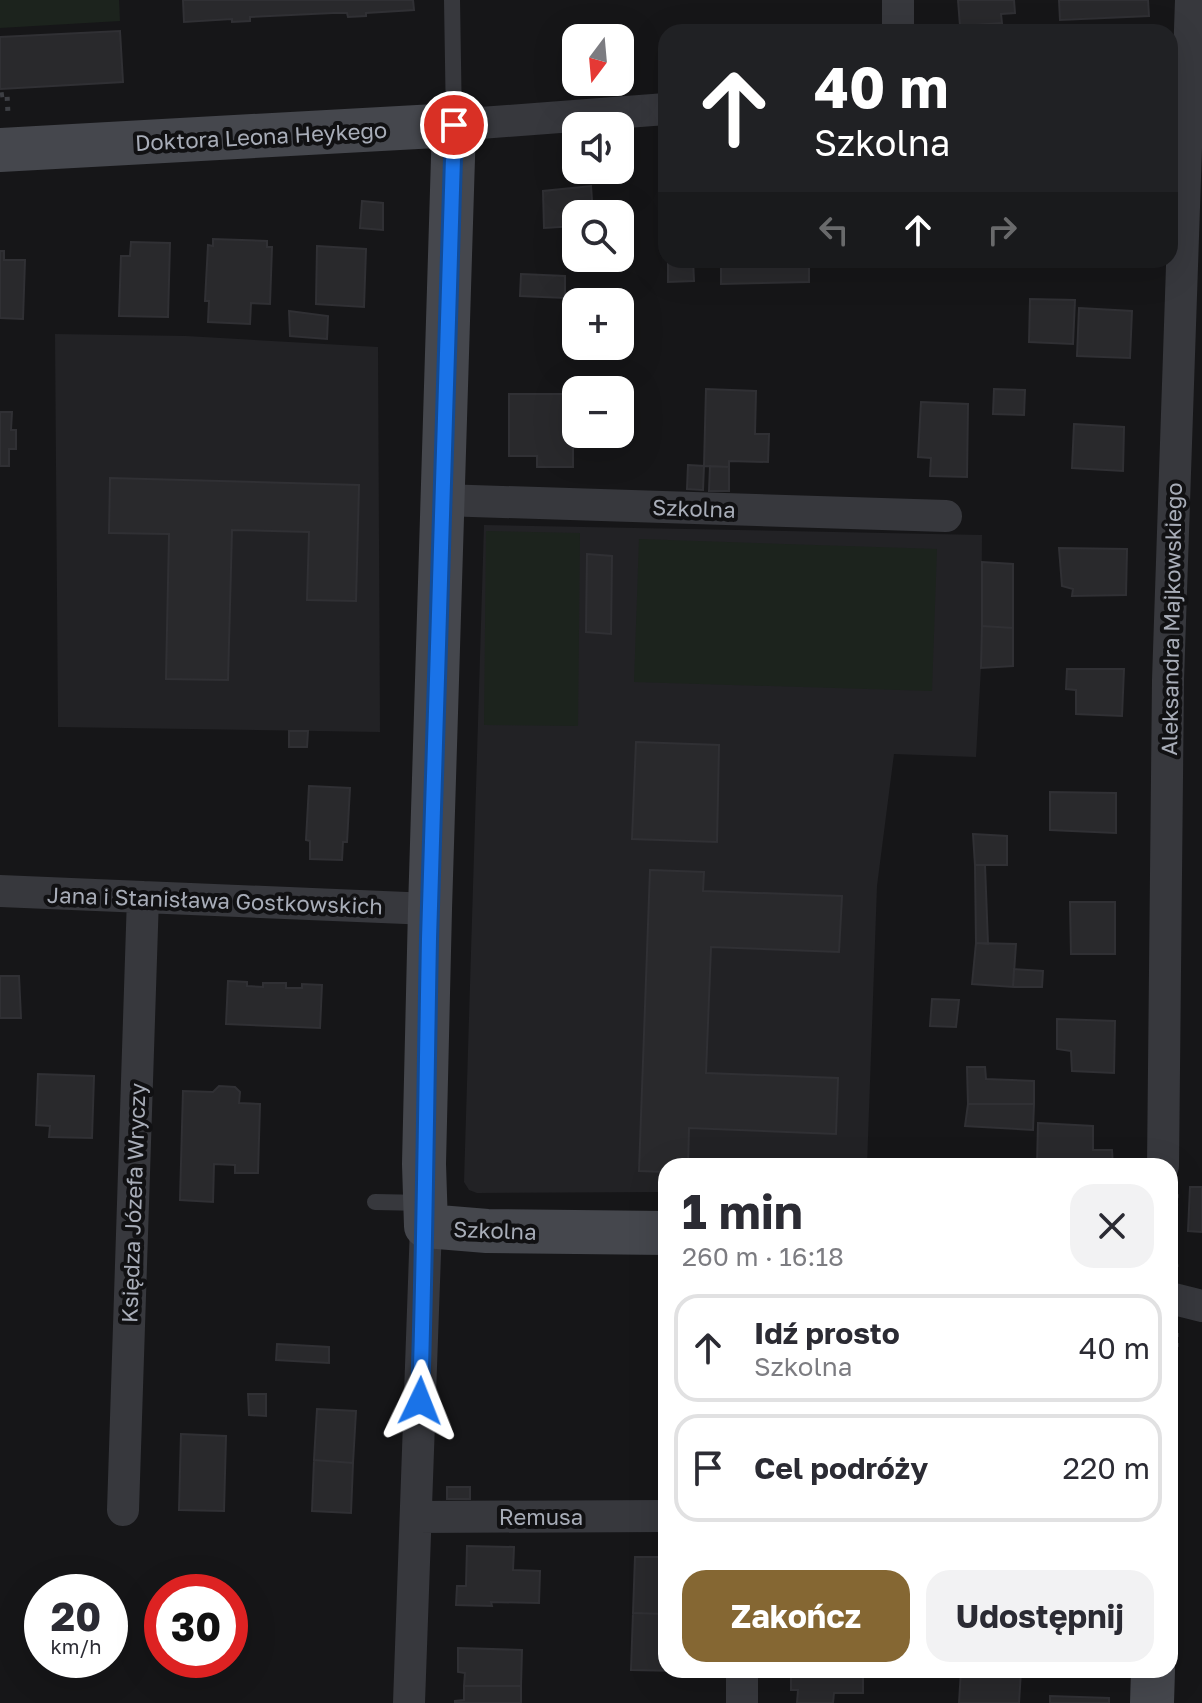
<!DOCTYPE html>
<html lang="pl">
<head>
<meta charset="utf-8">
<style>
	body { margin:0; font-family:"Golos Text",sans-serif; background:#f2f2f3; color:#2b2b33; height:100vh; display:flex; flex-direction:column; font-size:30px; white-space:nowrap }
	* { box-sizing:border-box; margin:0 }
	p { font-size:26px; color:#7c7c81 }
	.icon { flex:none; width:44px; height:44px; fill:none; stroke:currentColor; stroke-width:2; stroke-linecap:round; stroke-linejoin:round }
	.map { position:relative; flex:1; overflow:hidden }
	.side { position:absolute; left:658px; top:1158px; width:520px; height:520px; display:flex; flex-direction:column; background:#fff; border-radius:24px; box-shadow:0 8px 32px #0002 }
	.side>* { flex:none }
	.top-card { position:absolute; left:658px; top:24px; width:520px; height:244px; border-radius:24px; box-shadow:0 8px 32px #0002; background:#202124; color:#fff; overflow:hidden }
	.needle { width:52px; rotate:196deg }
	.fabs { position:absolute; left:562px; top:24px; display:grid; gap:16px }
	.fabs a { display:grid; place-items:center; width:72px; height:72px; border-radius:16px; background:#fff; box-shadow:0 8px 32px #0002; font-size:40px }
	.speed { position:absolute; left:24px; top:1574px; display:flex; gap:16px; font-size:40px; font-weight:700; text-align:center }
	.speed>* { display:grid; place-content:center; width:104px; height:104px; border-radius:50%; background:#fff; box-shadow:0 8px 32px #0002; line-height:1 }
	.speed small { font-size:20px; font-weight:400 }
	.speed .limit { border:12px solid #d22; background:#fff; color:#111 }
	.pin { position:absolute; display:grid; place-items:center; width:68px; height:68px; color:#fff; margin:-34px; border:4px solid #fff; border-radius:50%; box-shadow:0 2px 8px #0007 }
	.me { position:absolute; width:88px; margin:-44px; rotate:2deg; stroke-linejoin:round; filter:drop-shadow(0 0 6px #0008) }
	.turn { display:flex; align-items:center; gap:28px; height:168px; padding:0 24px; font-size:36px }
	.turn .icon { width:104px; height:104px; stroke-width:2.5 }
	.turn b { display:block; font-size:56px; line-height:68px }
	.lanes { display:flex; align-items:center; height:76px; padding:0 24px; background:#0003; justify-content:center; gap:40px; direction:ltr }
	.lanes .off { opacity:.35 }
	.round { display:grid; place-items:center; flex:none; width:84px; height:84px; border-radius:24px; background:#f2f2f3 }
	.overview { display:flex; align-items:center; justify-content:space-between; height:136px; padding:0 24px }
	h1 { font-size:48px; font-weight:700; line-height:60px }
	.button { display:flex; gap:16px; margin-top:auto; padding:16px 24px }
	.button a { flex:1; height:92px; border-radius:24px; background:#856733; color:#fff; font-size:32px; font-weight:700; line-height:92px; text-align:center }
	.button a+a { background:#f2f2f3; color:#2b2b33 }
	ul { padding:0; list-style:none }
	li { display:flex; align-items:center; gap:24px; height:108px; margin:0 16px 12px; padding:0 8px; border:4px solid #e1e1e2; border-radius:24px }
	li div { flex:1 }
	li b { display:block; font-size:30px }
	li em { font-style:normal }
	.map>svg:first-child { display:block }
	.built { fill:#222225 }
	.green { fill:#1c231d }
	.building { fill:#29292c; stroke:#303034; stroke-width:2 }
	.lines { fill:none; stroke-linecap:round; stroke-linejoin:round }
	.path { stroke:#3d3f44; stroke-width:5; stroke-dasharray:4 6; stroke-linecap:butt }
	.lane { stroke:#37383d; stroke-width:16 }
	.street { stroke:#37383d; stroke-width:32 }
	.secondary { stroke:#45474d; stroke-width:44 }
	.route-casing { stroke:#114b97; stroke-width:20 }
	.route { stroke:#1a73e8; stroke-width:14 }
	.labels { text-anchor:middle; dominant-baseline:central; stroke-width:8; stroke-linejoin:round; paint-order:stroke }
	.street-label { font-size:22px; fill:#a8adb8; stroke:#111113 }
</style>
</head>
<body>
<div class="map">
<svg width="1202" height="1703" viewBox="0 0 1202 1703">
	<rect width="100%" height="100%" fill="#161618"/>
	<path class="built" d="M55,334L186,336L378,347L380,732L58,727Z
		M484,525L982,535L981,668L976,757L894,754L877,886L867,1166H666V1192L477,1193L469,1190L464,1182Z"/>
	<path class="green" d="M0,0H119L120,21L0,28Z
		M486,531L580,533L578,726L484,725Z
		M639,539L937,549L932,691L634,682Z"/>
	<path class="building" d="M183,0H413L414,10L366,13V16L348,17L347,13H333L250,17V21L232,22V19L184,22Z
		M958,0H1014L1015,13L1001,14L1002,23L960,26Z
		M1059,0H1148L1149,16L1060,20Z
		M120,31L123,82L0,89V37Z
		M591,186L593,214H576V226L544,228L543,191Z
		M362,201L383,203V230L360,228Z
		M213,239L267,241V247H272L270,304L251,303L250,324L208,322L209,301H205L208,245L213,246Z
		M131,242L170,243L168,317L119,316L121,256H130Z
		M317,246L366,249L364,307L316,304Z
		M0,251H4V260H25L23,319L0,318Z
		M668,260H693L694,281L668,282Z
		M721,260H809V282L721,284Z
		M521,274L565,276V298L520,296Z
		M1030,299L1075,300L1073,344L1029,342Z
		M1079,308L1132,311L1130,358L1077,356Z
		M289,311L328,316L327,339L290,336Z
		M706,389L756,391L755,434H769L768,462L729,461V467L704,466Z
		M994,389L1025,390L1024,415L993,414Z
		M509,394H573V467H537V456H509Z
		M921,402L968,404L967,477L930,476L931,458L918,457Z
		M0,412H12L11,430H16V449H9V466H0Z
		M1074,424L1124,427L1123,471L1072,468Z
		M688,465L704,466L703,490L687,489Z
		M710,466L729,467V491H709Z
		M110,478L359,485L356,601L307,600L309,532L232,530L228,680L166,679L169,534L109,533Z
		M1059,548L1127,549L1126,595L1072,596L1073,589L1062,586Z
		M587,554L612,556L611,634L586,632Z
		M982,562L1013,564V628L982,626Z
		M982,626L1013,628V666L981,668Z
		M1067,669H1124L1122,716L1076,714V690L1066,689Z
		M289,731H308L307,747H289Z
		M636,742L719,745L717,842L632,839Z
		M309,786L350,788L347,842H343L342,860L310,859V841L306,840Z
		M1050,792L1116,793V833L1050,830Z
		M973,834L1007,836V865H975Z
		M975,865H985L988,944L976,943Z
		M650,870L704,872L703,891L842,896L839,952L711,947L706,1073L838,1078L836,1134L689,1128L688,1166H666V1172L639,1171Z
		M1070,902H1115V954H1071Z
		M976,943L1016,944L1013,987L972,984Z
		M1014,969L1043,971L1042,987H1013Z
		M0,976H19L21,1018H0Z
		M228,981L247,982V986L263,987V983H286V988H302V984L322,985L320,1028L226,1024Z
		M932,999L959,1000L956,1027L930,1026Z
		M1057,1019L1115,1021L1114,1073L1072,1071L1071,1051L1057,1049Z
		M967,1067H985L986,1079L1034,1081V1104H968Z
		M38,1074L94,1076L92,1138L49,1137L50,1126L36,1125Z
		M219,1086L235,1087L240,1092L239,1103L260,1104L258,1173H235V1165L214,1164L213,1202L180,1200L183,1091L213,1092Z
		M968,1104H1034L1033,1130L965,1126Z
		M1038,1123L1093,1126V1150H1112L1113,1166H1037Z
		M1190,1187H1202V1232L1188,1231Z
		M277,1344L329,1347V1363L276,1360Z
		M248,1394H266V1416L249,1415Z
		M317,1409L356,1411L353,1463L314,1460Z
		M181,1434L226,1436L224,1511L179,1510Z
		M314,1460L353,1463L351,1513L312,1511Z
		M447,1487H470V1499H447Z
		M467,1546L514,1547L513,1570L540,1571L539,1603L491,1602L492,1606L456,1605L457,1586H466Z
		M635,1557H666V1614L633,1613Z
		M633,1613L666,1614V1670L681,1671L631,1670Z
		M458,1648L522,1650L521,1686H464L465,1673L458,1672Z
		M791,1670H863V1693H834L833,1703H797L798,1690H791Z
		M961,1670L1021,1671L1019,1703H959Z
		M464,1686H521V1703H455V1701L464,1700Z
		M1050,1696L1109,1698V1703H1050Z"/>
	<g class="lines">
		<path class="path" d="M0,95L7,94L8,114
			M1170,1248H1174L1176,1267
			M1174,1248L1176,1194
			M1170,1350L1176,1351V1330"/>
		<path class="lane" d="M452,0L454,124
			M375,1202L425,1203"/>
		<path class="street" d="M898,32V0
			M454,125L666,109
			M442,500L946,516
			M0,891L430,909
			M1163,1166L1168,680L1191,0
			M1170,1298L1202,1306
			M123,1510L143,897
			M416,1517L666,1516
			M409,1703L426,1226
			M742,1703V1670"/>
		<path class="secondary" d="M0,150L454,125L430,909L424,1164L426,1226L487,1231L666,1233
			M1152,1703L1153,1670"/>
	</g>
	<g class="lines">
		<g class="route-casing">
			<path id="route" d="M420,1401C425,1247 426,1093 429,939C435,668 445,397 454,125"/>
		</g>
		<use href="#route" class="route"/>
	</g>
	<g class="labels">
		<g class="street-label">
			<text transform="translate(261 136) rotate(-3)">Doktora Leona Heykego</text>
			<text transform="translate(694 508) rotate(2)">Szkolna</text>
			<text transform="translate(1171 619) rotate(-89)">Aleksandra Majkowskiego</text>
			<text transform="translate(215 900) rotate(2)">Jana i Stanisława Gostkowskich</text>
			<text transform="translate(133 1203) rotate(-88)">Księdza Józefa Wryczy</text>
			<text transform="translate(495 1230) rotate(2)">Szkolna</text>
			<text x="541" y="1516">Remusa</text>
		</g>
	</g>
</svg>
<div class="fabs">
<a><svg class="needle" viewBox="-14 -14 28 28"><path d="M0-13l5 13h-10z" fill="#e53935"/><path d="M0 13l5-13h-10z" fill="#7c7c81"/></svg></a>
<a><svg class="icon" aria-label="sound" viewBox="0 0 24 24"><path d="M4 9h4l5-4v14l-5-4H4zM17 9q2 3 0 6"/></svg></a>
<a><svg class="icon" aria-label="search" viewBox="0 0 24 24"><circle cx="10" cy="10" r="6"/><path d="M15 15l6 6"/></svg></a>
<a>+</a>
<a>−</a>
</div>
<div class="speed"><div>20<small>km/h</small></div><div class="limit">30</div></div>
<div class="pin" style="left:454px;top:125px;background:#d93025"><svg class="icon" aria-label="arrive" viewBox="0 0 24 24"><path d="M6 21V4h12l-3 4 3 4H6"/></svg></div>
<svg class="me" style="left:420px;top:1401px" viewBox="-20 -20 40 40"><path d="M0-17L14 15 0 8-14 15z" fill="#1a73e8" stroke="#fff" stroke-width="4"/></svg>
<div class="top-card">
<div class="turn"><svg class="icon" aria-label="ahead" viewBox="0 0 24 24"><path d="M12 20V5M6 11l6-6 6 6"/></svg><div><b>40 m</b>Szkolna</div></div>
<div class="lanes"><svg class="icon off" aria-label="left" viewBox="0 0 24 24"><path d="M17 20v-9H6M10 6l-5 5 5 5"/></svg><svg class="icon" aria-label="ahead" viewBox="0 0 24 24"><path d="M12 20V5M6 11l6-6 6 6"/></svg><svg class="icon off" aria-label="right" viewBox="0 0 24 24"><path d="M7 20v-9h11M14 6l5 5-5 5"/></svg></div>
</div>
<section class="side">
<div class="overview"><div><h1>1 min</h1><p>260 m · 16:18</p></div><a class="round"><svg class="icon" aria-label="close" viewBox="0 0 24 24"><path d="M6 6l12 12M18 6L6 18"/></svg></a></div>
<ul>
<li><svg class="icon" aria-label="ahead" viewBox="0 0 24 24"><path d="M12 20V5M6 11l6-6 6 6"/></svg><div><b>Idź prosto</b><p>Szkolna</p></div><em>40 m</em></li>
<li><svg class="icon" aria-label="arrive" viewBox="0 0 24 24"><path d="M6 21V4h12l-3 4 3 4H6"/></svg><div><b>Cel podróży</b></div><em>220 m</em></li>
</ul>
<div class="button"><a>Zakończ</a><a>Udostępnij</a></div>
</section>
</div>
</body>
</html>
